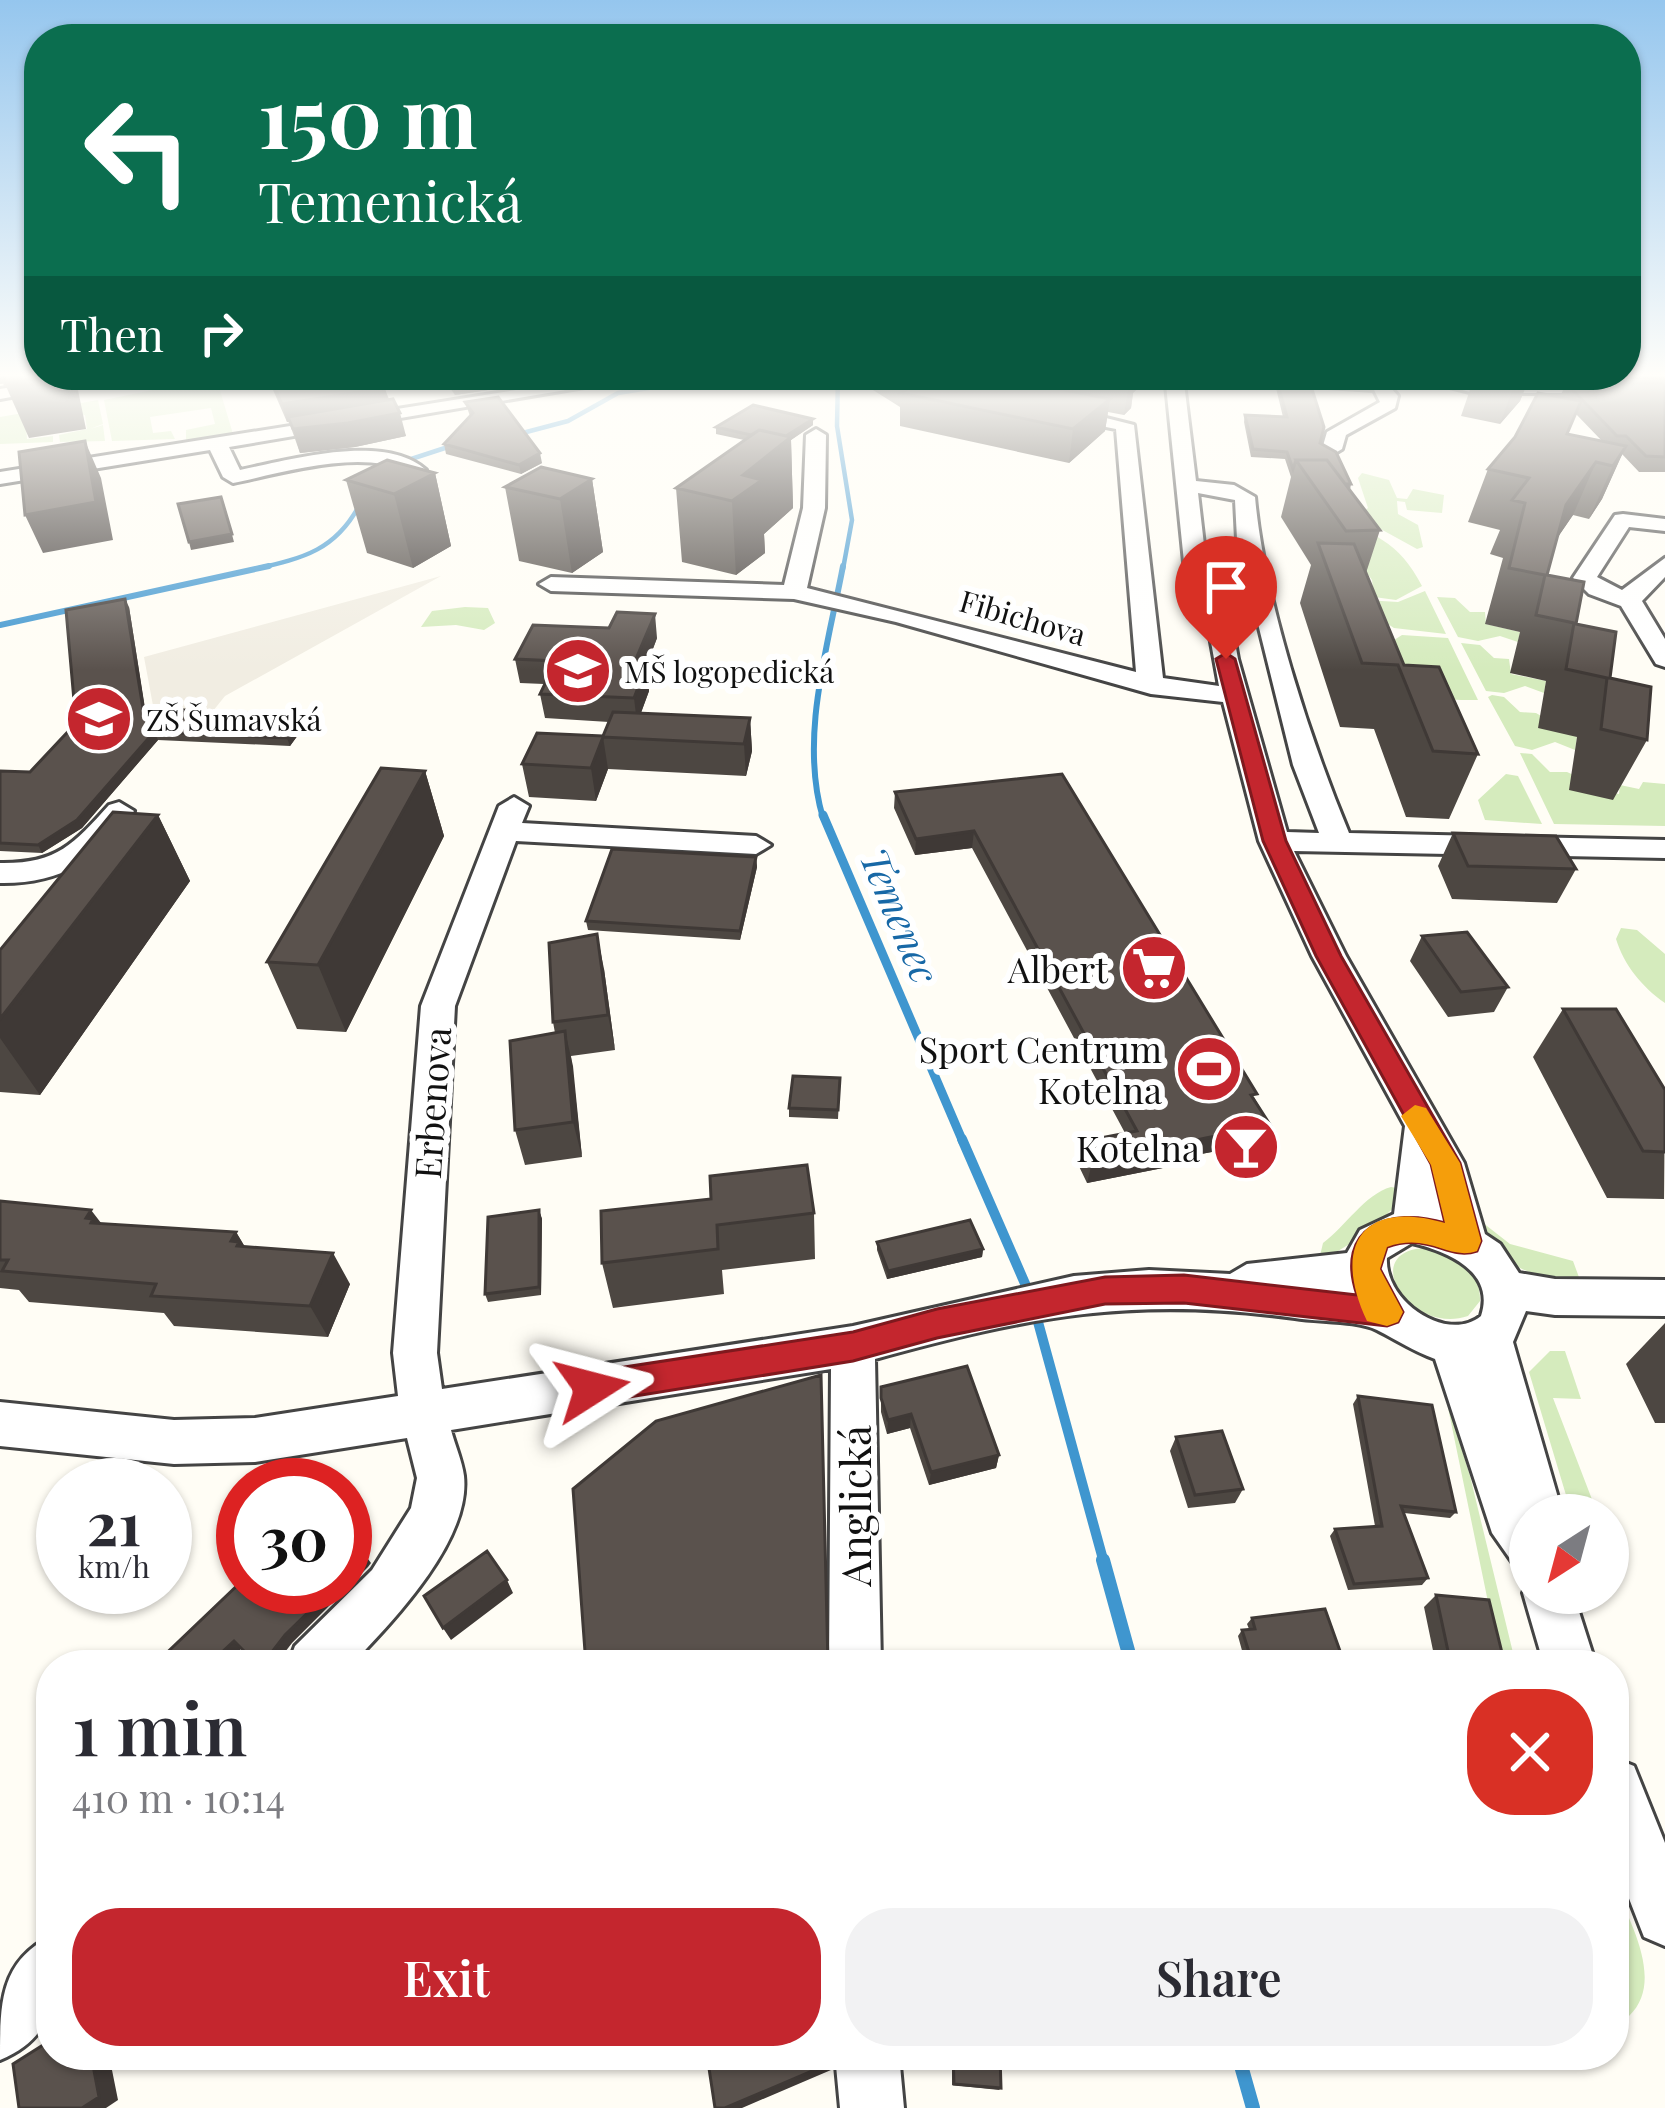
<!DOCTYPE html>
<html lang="en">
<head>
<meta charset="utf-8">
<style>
	body { margin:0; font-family:"Playfair Display",serif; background:#f2f2f3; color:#2b2b33; height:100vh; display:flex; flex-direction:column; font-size:45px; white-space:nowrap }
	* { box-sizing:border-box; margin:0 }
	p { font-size:39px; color:#7c7c81 }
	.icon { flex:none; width:66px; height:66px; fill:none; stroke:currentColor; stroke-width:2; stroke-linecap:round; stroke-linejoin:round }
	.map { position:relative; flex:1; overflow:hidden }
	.panel { position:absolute; left:36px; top:1650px; width:1593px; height:420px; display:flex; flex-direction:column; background:#fff; border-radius:48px; box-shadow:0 3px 9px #0004 }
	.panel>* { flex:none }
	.hud { position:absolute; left:24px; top:24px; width:1617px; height:366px; border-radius:48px; box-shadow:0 3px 9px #0004; background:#0b6e4f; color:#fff; overflow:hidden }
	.needle { width:78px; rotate:216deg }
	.tools { position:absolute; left:1509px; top:1494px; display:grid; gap:24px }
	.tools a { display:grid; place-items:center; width:120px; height:120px; border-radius:50%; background:#fff; box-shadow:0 3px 9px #0004; font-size:60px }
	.speed { position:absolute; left:36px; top:1458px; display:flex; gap:24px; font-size:60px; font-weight:700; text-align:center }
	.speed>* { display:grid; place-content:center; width:156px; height:156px; border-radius:50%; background:#fff; box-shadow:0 3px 9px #0004; line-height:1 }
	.speed small { font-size:30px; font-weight:400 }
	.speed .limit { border:18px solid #d22; background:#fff; color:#111 }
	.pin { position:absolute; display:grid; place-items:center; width:102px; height:102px; color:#fff; margin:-123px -51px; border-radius:50% 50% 50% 0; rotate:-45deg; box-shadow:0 0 12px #0007 }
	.pin .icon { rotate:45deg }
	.me { position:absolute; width:132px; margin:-66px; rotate:81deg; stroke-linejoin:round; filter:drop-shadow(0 0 9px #0008) }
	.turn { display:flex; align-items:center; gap:42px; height:252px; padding:0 36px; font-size:54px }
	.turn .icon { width:156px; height:156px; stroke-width:2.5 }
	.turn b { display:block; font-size:84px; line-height:102px }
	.then { display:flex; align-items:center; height:114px; padding:0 36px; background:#0003; gap:24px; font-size:45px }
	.round { display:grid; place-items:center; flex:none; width:126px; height:126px; border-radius:48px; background:#f2f2f3 }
	.headline { display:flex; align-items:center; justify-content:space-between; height:204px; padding:0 36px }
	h1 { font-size:72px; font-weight:600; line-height:90px }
	.cta { display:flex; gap:24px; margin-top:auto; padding:24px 36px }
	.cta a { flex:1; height:138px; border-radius:48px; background:#c4262e; color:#fff; font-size:48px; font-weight:600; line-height:138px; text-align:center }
	.cta a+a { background:#f2f2f3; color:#2b2b33 }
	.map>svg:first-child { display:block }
	.green { fill:#d5ebbd }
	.plaza { fill:#f1ede2 }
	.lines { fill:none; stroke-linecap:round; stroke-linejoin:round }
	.stream-far4 { stroke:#3f96cf; stroke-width:4.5 }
	.stream-far3 { stroke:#3f96cf; stroke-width:6 }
	.stream-far2 { stroke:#3f96cf; stroke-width:9 }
	.stream-far1 { stroke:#3f96cf; stroke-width:10 }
	.stream { stroke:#3f96cf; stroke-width:14 }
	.minor-casing { stroke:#444; stroke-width:6 }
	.minor { fill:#fff; fill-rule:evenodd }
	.wall { fill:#4d4742; fill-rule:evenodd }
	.shaded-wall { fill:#3f3936 }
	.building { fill:#5a524d; stroke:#3f3936; stroke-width:3 }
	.route { fill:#c4262e; stroke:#7f191e; stroke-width:3 }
	.slow { fill:#f59e0b }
	.labels { text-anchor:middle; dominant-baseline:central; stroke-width:12; stroke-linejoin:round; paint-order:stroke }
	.far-street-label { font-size:30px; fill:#111; stroke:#fff }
	.far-poi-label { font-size:30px; fill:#111; stroke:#fff; text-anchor:start }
	.poi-label { font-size:36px; fill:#111; stroke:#fff; text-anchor:end }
	.street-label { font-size:36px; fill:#111; stroke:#fff }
	.water-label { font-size:39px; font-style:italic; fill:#1768a6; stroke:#fff }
	.near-street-label { font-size:42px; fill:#111; stroke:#fff }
</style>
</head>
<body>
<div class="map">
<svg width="1665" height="2108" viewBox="0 0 1665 2108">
	<rect width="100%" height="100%" fill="#fffdf5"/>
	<path class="green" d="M216,377L233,434L186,440V430L215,424L211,408L150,417L153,433L171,431L175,439L112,441L104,400Z
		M98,400L103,424L90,429L103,425L105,441L60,442L59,435L87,429L85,415L26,424L27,439L53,436V442L0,444V417Z
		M1362,473L1389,480L1397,498L1407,499L1413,489L1444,495L1442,513L1407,510L1405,502L1397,501L1398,514L1418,525L1423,547L1417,549L1357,516L1368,508L1358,478Z
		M1327,516C1372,532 1399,541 1422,586L1396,600L1374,597L1372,580Z
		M1425,591L1446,634L1394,628L1349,599L1398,602Z
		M1437,597L1455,598L1470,612H1485L1486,624L1520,632L1518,642L1500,636L1478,641L1458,637Z
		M465,607L488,608L495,623L484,630L456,625L421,627L432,611Z
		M1402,635L1448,638L1478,700C1436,700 1372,700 1356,652H1375Z
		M1461,643L1480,645L1494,658L1509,659L1511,674L1546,681L1544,693L1525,686L1504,693L1486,691Z
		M1492,695L1504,697L1520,712L1536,713L1577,737L1575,750L1555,742L1532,750L1515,746L1488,697Z
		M1520,753L1532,754L1550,772H1567L1614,793L1619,794L1620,785L1639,789L1643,782L1665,784V826L1554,824Z
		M1506,774L1518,776L1542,824L1485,820L1478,800Z
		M1621,928L1637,930L1665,954V1003C1642,987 1624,965 1616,939Z
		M1391,1187L1408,1190C1396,1211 1343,1253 1319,1260L1323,1243C1345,1227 1365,1194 1391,1187Z
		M1478,1219L1510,1244L1573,1261L1580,1280C1534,1280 1496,1266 1478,1219Z
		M1430,1248C1457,1256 1481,1271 1480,1301L1468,1316C1408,1336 1355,1247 1430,1248Z
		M1550,1351H1565L1581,1399L1553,1398L1598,1515H1572L1529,1372Z
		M1446,1398L1470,1476L1516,1665H1501Z
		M1614,1884C1630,1922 1665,1982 1629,2016L1623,2013L1614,1990Z"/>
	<path class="plaza" d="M441,576L225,696L209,716L154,711L144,657Z"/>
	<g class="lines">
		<path class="stream-far4" d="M838,375L837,426L852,520L843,569
			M515,435L568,421L618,393L727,375
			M399,463L451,446
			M255,569C304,558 336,550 360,504"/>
		<path class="stream-far3" d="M0,625L269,566
			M823,818C799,738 828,646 843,566"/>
		<path class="stream-far2" d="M823,815L963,1142"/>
		<path class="stream-far1" d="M962,1139L1030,1295
			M1035,1311L1104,1563"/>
		<path class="stream" d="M1103,1560L1132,1665
			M1238,2055L1253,2108"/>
		<g class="minor-casing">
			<path id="minor" d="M88,375H133L0,399V389Z
				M611,375H655L229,447L240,470C289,460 385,432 426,470L403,510L396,512L385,506L405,472C363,448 278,474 233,483L223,477L210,450L0,484V472Z
				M1165,375H1183L1196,481L1234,485L1255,497C1264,599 1310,739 1349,833L1665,840V858L1294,851L1346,956L1464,1163L1485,1234L1500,1244L1519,1273L1555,1279L1665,1280V1316L1555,1315L1526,1311L1513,1342L1563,1515H1530V1571L1513,1563L1492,1533L1435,1359C1413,1351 1397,1340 1377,1330C1356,1320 1319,1322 1295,1318C1134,1296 1030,1316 875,1359L881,1665H829L831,1369L451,1430C455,1445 462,1461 464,1476C471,1541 392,1622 351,1665H288L295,1646L372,1570L411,1508L417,1478L407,1438L255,1462L174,1464L0,1446V1402L174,1420L255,1418L398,1396L393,1353L421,1006L499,806L514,797L529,806L522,823L756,836L771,845L756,854L516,841L455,1006L437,1353L442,1389L853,1326L1074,1276L1149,1270L1230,1274L1247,1264L1347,1253L1360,1230L1394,1214L1405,1126L1312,956L1259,841L1223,702L1151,694L896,622L794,599L551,591L539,584L551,577L784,585L803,508L806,435L816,429L826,435L825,508L807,588L1136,672L1116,429L1051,416L1049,412L1058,406L1134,425L1163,678L1219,686L1205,609L1184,562ZM1198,493L1235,500L1237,539L1293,765L1319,833L1287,832L1238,659L1229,609L1206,562ZM1412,1243C1446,1251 1496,1271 1481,1316C1446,1344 1384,1300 1387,1258Z
				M1213,375L1366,381L1452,375L1474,383H1665V393H1474L1430,382L1391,388L1398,396L1395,408L1346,435L1342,449L1332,455L1322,449L1327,432L1380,402L1374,390L1222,380Z
				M1623,514L1665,519V531L1629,527L1597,577L1622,590L1665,558V577L1642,601L1665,639V667L1656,664L1621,606L1589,594L1573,578L1615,515Z
				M119,802L134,811C98,860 61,884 0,883V863C56,864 73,845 109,805Z
				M1530,1575V1593H1573L1596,1665H1544L1523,1593Z
				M1614,1758L1634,1766L1665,1843V1946L1644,1937L1614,1860Z
				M51,1936C51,1992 62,2034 0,2060C0,2003 0,1962 51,1936Z
				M835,2055H899L904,2108H840Z"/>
		</g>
		<use href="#minor" class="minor"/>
	</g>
	<path class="wall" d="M246,375H384L379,377L406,436L355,447L300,453L289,422H287L270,383L257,386Z
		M445,375H485L488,390L455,395L447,384Z
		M874,375H1151L1133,393L1131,408L1124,415L1108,412L1105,431L1069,463L900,426V407L873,390Z
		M1462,375H1665V380L1529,379L1520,401L1500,424L1461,416L1474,378Z
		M1277,381L1320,443L1351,484L1350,490L1380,530L1366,573L1404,665L1478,754L1449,819L1406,817L1374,729L1340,727L1300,603L1311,565L1281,517L1291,477L1285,459L1251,457L1244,422L1245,415L1283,417L1276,388Z
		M1566,383H1665V472H1639L1622,454L1602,499L1589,519L1573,515L1557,538L1547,575L1647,740L1613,800L1569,790L1577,737L1538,728L1546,681L1510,673L1520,632L1485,624L1503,558L1490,554L1500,530L1468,522L1488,469L1560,397ZM1576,414L1602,441L1567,434Z
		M465,402L542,463L521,474L446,454L444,444L470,416Z
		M813,419V425L791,440L793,508L764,534L765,553L736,575L682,562L676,488L744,440L716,434V427Z
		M435,473L451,546L413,568L367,553L346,480Z
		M592,479L603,552L572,573L519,561L505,487Z
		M129,607L145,708L306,724L290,746L158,740L82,828L42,853L0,851V771L30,772L76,723Z
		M657,638L646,667L649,691L641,713L750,718L752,751L746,776L608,769L596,801L529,797L522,764L603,736L609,722L545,718L540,694L544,684L520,683L515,659Z
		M425,771L444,836L346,1032L297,1029L267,962Z
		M1062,774L1274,1131L1267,1147L1237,1154L1233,1148L1185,1157L1183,1164L1087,1183L1075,1158L1079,1142L1125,1133L972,848L915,855L894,808L895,792Z
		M158,815L190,881L40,1095L0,1092V950Z
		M1453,833L1576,869L1557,903L1452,899L1438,866Z
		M756,857L757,867L740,940L588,930L586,921Z
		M1422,936L1508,987L1494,1012L1448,1017L1410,961Z
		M604,969L615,1050L571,1056L582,1157L525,1165L515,1130L555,1033L553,1022Z
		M1563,1009L1665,1090L1664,1199L1607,1198L1533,1057Z
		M840,1078L838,1119L789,1117V1108Z
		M711,1199L814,1213L815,1259L722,1270L724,1294L613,1308L602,1263Z
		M0,1201L101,1223L236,1232L245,1247L350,1284L328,1337L174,1326L164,1313L29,1302L19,1290L0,1288Z
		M539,1210L542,1219L541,1295L488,1302L485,1294Z
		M877,1242L983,1249L982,1257L887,1279L877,1250Z
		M1665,1323V1423H1655L1626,1364Z
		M881,1387L999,1455L996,1468L929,1485L910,1428L887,1434L881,1412Z
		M1358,1396L1456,1512L1450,1518L1404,1513L1428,1578L1422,1585L1348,1590L1330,1536L1335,1529L1375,1526L1353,1404Z
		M1176,1437L1243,1489L1235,1503L1188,1508L1170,1451Z
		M1436,1595L1505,1665H1436L1424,1607Z
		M1252,1618L1345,1665H1246L1238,1636L1242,1630L1249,1629L1247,1624Z
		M952,2055H1000L1001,2088L999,2090L952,2085Z"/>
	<path class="shaded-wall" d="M0,375H72L78,390L86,429L29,438L5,384L56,377L0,384Z
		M254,375H268L270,383L257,386Z
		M360,375H384L377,378L385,388L390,406L287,422L282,404Z
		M1124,375H1151L1133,393L1131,408L1124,415L1129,383Z
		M1518,375H1530L1520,401L1500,424Z
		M486,377L488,390L455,395L452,382Z
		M1110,399L1105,431L1069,463L1073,429Z
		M400,413L406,436L355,447L300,453L293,429Z
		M813,419V425L791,440L793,508L764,534L765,553L736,575L732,501L743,475L778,442Z
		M85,441L101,478L113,540L43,553L25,515Z
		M1626,446L1602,499L1589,519L1613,466Z
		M540,453L542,463L521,474L519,465Z
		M1596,462L1573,515L1543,559L1566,505Z
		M435,473L451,546L413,568L394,494Z
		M592,479L603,552L572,573L560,499Z
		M224,504L234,542L191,550L189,542Z
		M125,599L129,607L146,716L143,708Z
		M655,614L657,638L646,667L649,691L637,723L634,698L633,666Z
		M304,716L306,724L290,746L287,738Z
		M750,718L752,751L746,776L744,744Z
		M154,732L158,740L82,828L42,853L38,845Z
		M603,737L608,769L596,801L591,768Z
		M425,771L444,836L346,1032L318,965Z
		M158,815L190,881L40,1095L0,1038V1019Z
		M974,831L972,848L915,855L916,839Z
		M756,857L757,867L740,940V931Z
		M597,934L604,969L615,1050L608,1015Z
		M565,1031L573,1066L582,1157L573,1122Z
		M1240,1131L1233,1148L1185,1157L1183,1164L1087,1183L1091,1167L1186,1142Z
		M1274,1131L1267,1147L1237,1154L1243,1137Z
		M91,1210L115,1241L86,1218Z
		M539,1210L542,1219L541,1295L539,1287Z
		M236,1232L255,1264L231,1241Z
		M983,1249L982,1257L887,1279L888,1271Z
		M333,1253L350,1284L328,1337L310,1306Z
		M911,1414L910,1428L887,1434L888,1420Z
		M999,1455L996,1468L929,1485L931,1472Z
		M365,1555L371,1563L368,1567L292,1643L275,1665H262L285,1635L334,1587H345V1576Z
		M507,1580L513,1593L451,1640L443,1628Z
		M234,1641L242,1648L224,1665H208Z
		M91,2055H109L118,2100L106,2108H82Z
		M831,2063V2070L742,2108H725Z"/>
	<path class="building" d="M4,375H64V376L5,384Z
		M269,375H360L348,381L379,376L385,388L282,404Z
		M448,375H485L486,377L452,382Z
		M902,375H988L1110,399L1073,429L901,393L917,383Z
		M1090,375H1130L1136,376L1129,383Z
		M1277,381L1310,383L1324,427L1320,443L1336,452L1351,484H1347L1349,489L1327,460H1296L1293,469L1287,452L1253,449L1245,415L1287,417Z
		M1566,383H1665V457L1646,456L1626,436H1617Z
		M1538,393L1581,401L1567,434L1626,446L1613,466L1596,462L1566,505L1547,575L1584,582L1576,624L1616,632L1610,678L1651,687L1647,740L1601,729L1607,678L1566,669L1574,623L1536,615L1545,575L1509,568L1525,503L1512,500L1529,478L1488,469L1515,437Z
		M498,397L540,453L519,465L444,444L473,413L465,402Z
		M393,399L400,413L348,423L293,429L288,417Z
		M753,405L813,419L786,436L759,430L751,435L716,427Z
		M759,430L791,437L743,475L762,480L732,501L676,488Z
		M85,441L96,502L25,515L19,452Z
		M387,460L435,473L394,494L346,480Z
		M1296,460H1327L1380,530L1346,531Z
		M541,467L592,479L560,499L505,487Z
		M221,497L232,534L189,542L178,504Z
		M1318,543L1354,544L1404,665L1439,667L1478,754L1433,751L1398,665L1362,663Z
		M125,599L143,708L304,716L287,738L154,732L77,820L38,845L0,843V771L30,772L76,723L66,610Z
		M617,612L655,614L633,666L646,667L634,698L540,694L556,661L515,659L533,625L609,628Z
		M613,712L750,718L744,744L603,737L591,768L522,764L537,733L603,736Z
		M381,768L425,771L318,965L267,962Z
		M1062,774L1257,1094L1251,1095L1274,1131L1243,1137L1240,1131L1186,1142L1189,1148L1091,1167L1079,1142L1137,1131L974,831L916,839L895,792Z
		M113,812L158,815L0,1019V950Z
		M1453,833L1556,836L1576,869L1468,866Z
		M612,849L756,857L740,931L586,921Z
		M1467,932L1508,987L1461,992L1422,936Z
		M597,934L608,1015L553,1022L549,943Z
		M1563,1009H1616L1665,1090V1152L1643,1151Z
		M565,1031L573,1122L515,1130L510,1041Z
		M793,1076L840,1078L838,1110L789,1108Z
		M807,1165L814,1213L717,1225L718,1249L602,1263L601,1211L711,1199L710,1176Z
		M0,1201L91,1210L86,1218L93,1219L91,1223L236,1232L231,1241L239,1242L237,1246L333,1253L310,1306L151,1296L156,1284L2,1271L8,1260H0Z
		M539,1210V1287L485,1294L488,1217Z
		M970,1220L983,1249L888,1271L877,1242Z
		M967,1366L999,1455L931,1472L911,1414L888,1420L881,1398V1387Z
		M821,1375L828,1665H586L573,1489L656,1421Z
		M1358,1396L1432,1405L1456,1512L1401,1506L1428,1578L1354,1584L1335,1529L1382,1526Z
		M1222,1431L1243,1489L1195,1495L1176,1437Z
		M345,1537L365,1555L345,1576Z
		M487,1551L507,1580L443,1628L424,1596Z
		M243,1580V1587H334L285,1635L262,1665H258L234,1641L208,1665H154Z
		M1436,1595L1489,1600L1505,1665H1451Z
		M1325,1609L1345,1665H1253L1242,1630L1255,1629L1252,1618Z
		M51,2040V2055H91L99,2097L82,2108H19L13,2064Z
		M707,2055H830L831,2063L725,2108H715Z
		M953,2055H1000L1001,2088L954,2084Z"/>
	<linearGradient id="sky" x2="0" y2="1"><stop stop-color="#95c6ee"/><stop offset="0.56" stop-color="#fffefa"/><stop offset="1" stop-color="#fffefa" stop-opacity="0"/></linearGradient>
	<rect width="1665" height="670" fill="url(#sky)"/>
	<path class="route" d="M1226,653L1235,659L1286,841L1341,956L1460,1163L1481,1241L1477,1251C1448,1261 1430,1232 1387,1247L1380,1269L1403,1312L1398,1322L1387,1326L1184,1303L1105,1304L937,1338L853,1361L592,1403L580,1399L575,1388L580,1377L592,1372L853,1332L937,1309L1105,1277L1184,1275L1357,1295C1334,1227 1389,1206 1445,1223L1431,1164L1316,956L1263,841L1216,659Z"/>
	<path class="slow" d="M1415,1105L1426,1108L1460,1163L1481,1241L1477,1251C1448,1261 1430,1232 1387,1247L1380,1269L1403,1312L1398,1322L1387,1326L1367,1321C1332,1247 1361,1198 1445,1223L1431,1165L1401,1116Z"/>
	<defs>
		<g id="school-disc" transform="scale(3.45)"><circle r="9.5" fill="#c4262e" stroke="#fff"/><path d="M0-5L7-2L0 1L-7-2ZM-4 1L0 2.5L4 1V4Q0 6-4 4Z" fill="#fff"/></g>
		<g id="supermarket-disc" transform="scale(3.45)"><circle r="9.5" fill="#c4262e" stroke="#fff"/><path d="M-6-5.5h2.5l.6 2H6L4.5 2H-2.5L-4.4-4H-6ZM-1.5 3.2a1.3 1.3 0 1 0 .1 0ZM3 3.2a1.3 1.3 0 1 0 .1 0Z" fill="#fff"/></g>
		<g id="stadium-disc" transform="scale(3.45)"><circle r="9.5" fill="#c4262e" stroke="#fff"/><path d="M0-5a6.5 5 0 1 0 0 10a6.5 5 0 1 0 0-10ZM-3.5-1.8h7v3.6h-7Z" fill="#fff"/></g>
		<g id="bar-disc" transform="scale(3.45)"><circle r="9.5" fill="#c4262e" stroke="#fff"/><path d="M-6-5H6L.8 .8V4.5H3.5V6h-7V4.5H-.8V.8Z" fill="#fff"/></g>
	</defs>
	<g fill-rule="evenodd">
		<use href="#school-disc" x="578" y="671"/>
		<use href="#school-disc" x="99" y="719"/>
		<use href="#supermarket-disc" x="1154" y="968"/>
		<use href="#stadium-disc" x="1209" y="1069"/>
		<use href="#bar-disc" x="1246" y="1147"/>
	</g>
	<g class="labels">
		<g class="far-street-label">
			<text transform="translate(1023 617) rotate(16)">Fibichova</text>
		</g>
		<g class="far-poi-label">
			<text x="624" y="671">MŠ logopedická</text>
			<text x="146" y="719">ZŠ Šumavská</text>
		</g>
		<g class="poi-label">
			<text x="1108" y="968">Albert</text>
			<text x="1162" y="1048">Sport Centrum<tspan x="1162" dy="41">Kotelna</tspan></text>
			<text x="1200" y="1147">Kotelna</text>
		</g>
		<g class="street-label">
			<text transform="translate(431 1103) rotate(-86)">Erbenova</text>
		</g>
		<g class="water-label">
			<text transform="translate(901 915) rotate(67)">Temenec</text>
		</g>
		<g class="near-street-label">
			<text transform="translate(854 1506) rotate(-90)">Anglická</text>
		</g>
	</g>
</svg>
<div class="tools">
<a><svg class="needle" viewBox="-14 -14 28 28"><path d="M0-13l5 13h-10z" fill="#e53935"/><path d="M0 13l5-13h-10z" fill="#7c7c81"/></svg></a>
</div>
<div class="speed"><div>21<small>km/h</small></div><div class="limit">30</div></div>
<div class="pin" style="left:1226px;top:659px;background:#d93025"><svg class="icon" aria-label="arrive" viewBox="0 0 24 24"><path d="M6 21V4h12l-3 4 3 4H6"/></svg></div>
<svg class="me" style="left:592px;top:1388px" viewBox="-20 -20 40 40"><path d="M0-17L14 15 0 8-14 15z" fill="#c4262e" stroke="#fff" stroke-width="4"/></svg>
<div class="hud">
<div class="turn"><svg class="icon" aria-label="left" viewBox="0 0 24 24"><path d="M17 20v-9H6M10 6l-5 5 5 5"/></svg><div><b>150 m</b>Temenická</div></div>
<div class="then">Then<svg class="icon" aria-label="right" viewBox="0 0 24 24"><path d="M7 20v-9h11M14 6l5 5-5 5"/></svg></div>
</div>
<section class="panel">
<div class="headline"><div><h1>1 min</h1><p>410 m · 10:14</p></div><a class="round" style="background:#d93025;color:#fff"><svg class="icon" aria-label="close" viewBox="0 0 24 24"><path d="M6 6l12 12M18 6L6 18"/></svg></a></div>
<div class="cta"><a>Exit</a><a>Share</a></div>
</section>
</div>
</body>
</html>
